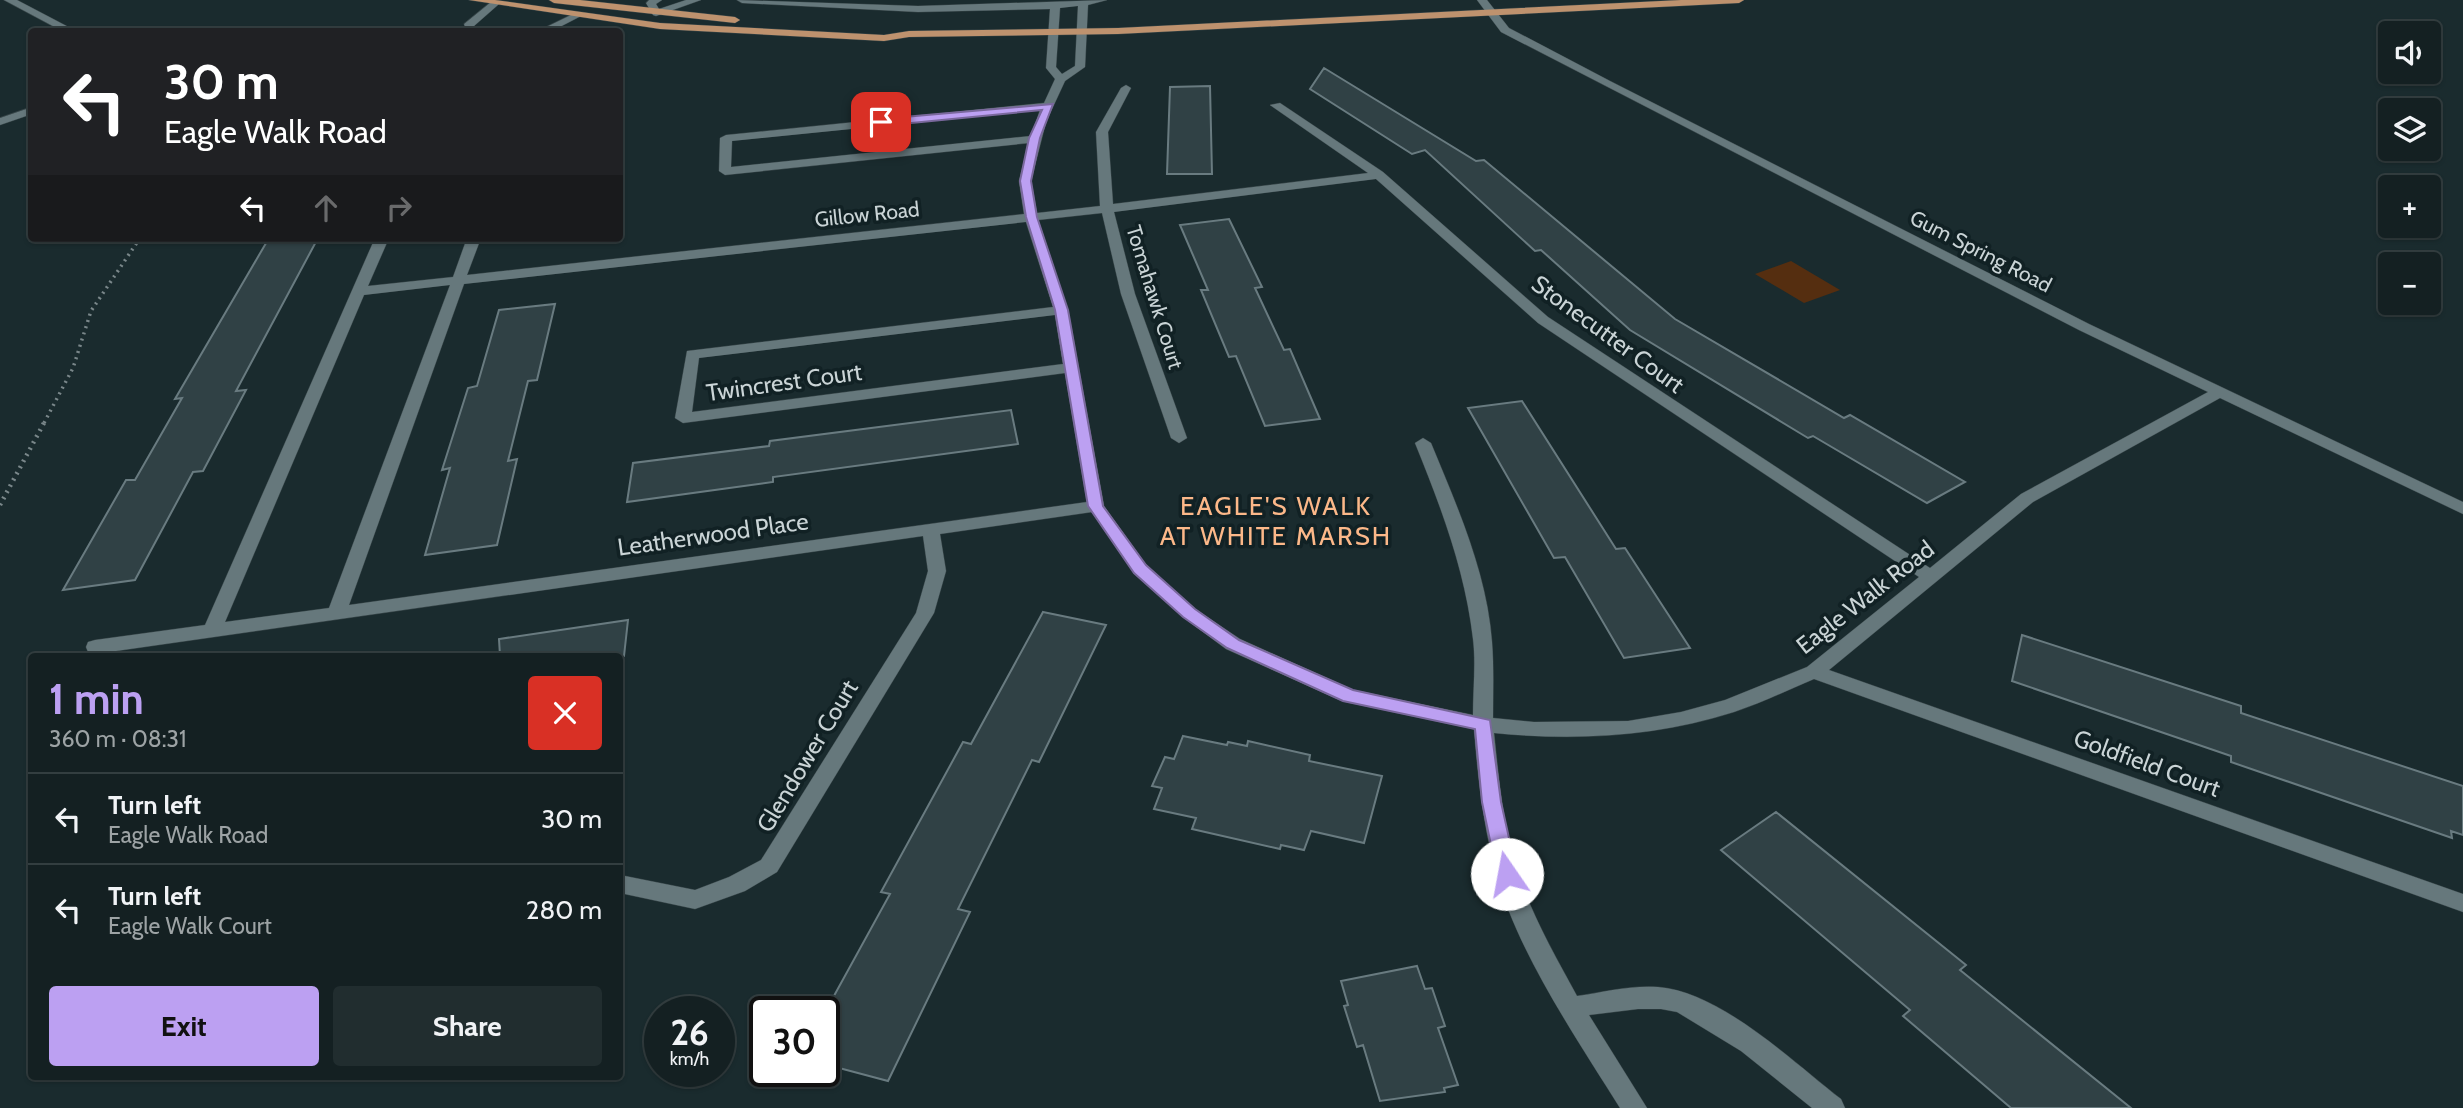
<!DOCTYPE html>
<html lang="en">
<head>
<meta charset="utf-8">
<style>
	body { margin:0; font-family:Cabin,sans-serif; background:#212d2f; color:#f1f3f6; height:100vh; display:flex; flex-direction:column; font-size:26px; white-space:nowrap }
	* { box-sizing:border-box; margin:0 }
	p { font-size:23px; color:#9da3a5 }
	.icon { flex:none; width:38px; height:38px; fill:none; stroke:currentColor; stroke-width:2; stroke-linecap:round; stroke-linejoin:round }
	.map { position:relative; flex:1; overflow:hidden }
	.details { position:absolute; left:28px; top:653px; width:595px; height:427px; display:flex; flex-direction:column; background:#142022; border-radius:7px; box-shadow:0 2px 5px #0004,0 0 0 2px #333e40 }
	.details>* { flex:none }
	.banner { position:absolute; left:28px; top:28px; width:595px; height:214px; border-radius:7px; box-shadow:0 2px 5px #0004,0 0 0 2px #333e40; background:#202124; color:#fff; overflow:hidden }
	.controls { position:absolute; left:2378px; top:21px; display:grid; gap:14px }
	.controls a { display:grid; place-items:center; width:63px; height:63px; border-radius:7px; background:#142022; box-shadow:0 2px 5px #0004,0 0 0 2px #333e40; font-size:35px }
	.speed { position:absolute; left:644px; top:996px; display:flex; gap:14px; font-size:35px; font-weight:700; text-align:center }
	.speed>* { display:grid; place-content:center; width:91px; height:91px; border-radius:50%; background:#142022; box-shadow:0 2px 5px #0004,0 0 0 2px #333e40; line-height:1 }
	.speed small { font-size:18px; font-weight:400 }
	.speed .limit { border:4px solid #111; border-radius:10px; background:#fff; color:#111 }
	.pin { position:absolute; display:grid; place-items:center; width:60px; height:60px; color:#fff; margin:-30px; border-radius:14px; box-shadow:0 4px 10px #0006 }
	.me { position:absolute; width:77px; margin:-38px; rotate:348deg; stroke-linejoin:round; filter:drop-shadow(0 0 5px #0008) }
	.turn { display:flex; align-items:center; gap:24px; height:147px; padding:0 21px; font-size:32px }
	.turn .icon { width:91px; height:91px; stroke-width:2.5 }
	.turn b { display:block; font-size:49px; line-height:60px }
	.lanes { display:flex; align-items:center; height:66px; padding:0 21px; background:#0003; justify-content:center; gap:35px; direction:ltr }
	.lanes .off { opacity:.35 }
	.round { display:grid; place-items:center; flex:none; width:74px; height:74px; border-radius:7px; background:#212d2f }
	.head { display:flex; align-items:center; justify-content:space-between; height:119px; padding:0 21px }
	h1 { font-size:42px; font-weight:800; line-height:52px; color:#bca0f2 }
	.primary-button { display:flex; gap:14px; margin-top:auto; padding:14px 21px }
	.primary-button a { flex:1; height:80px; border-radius:7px; background:#bca0f2; color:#111; font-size:28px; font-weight:800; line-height:80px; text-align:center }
	.primary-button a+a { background:#212d2f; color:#f1f3f6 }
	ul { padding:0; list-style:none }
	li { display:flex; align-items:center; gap:21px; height:91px; padding:0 21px; border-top:2px solid #333e40 }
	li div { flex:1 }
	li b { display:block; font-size:26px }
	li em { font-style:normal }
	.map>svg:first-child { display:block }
	.green { fill:#552e10 }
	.building { fill:#304145; stroke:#697b80; stroke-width:2 }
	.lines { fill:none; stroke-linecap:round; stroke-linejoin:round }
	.minor-casing { stroke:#374548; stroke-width:1 }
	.major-casing { stroke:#374548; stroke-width:1 }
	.path-far1 { stroke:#7a878a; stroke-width:3.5; stroke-dasharray:2 4.5; stroke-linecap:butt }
	.path { stroke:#7a878a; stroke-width:4.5; stroke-dasharray:2 5; stroke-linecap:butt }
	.minor { fill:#66787c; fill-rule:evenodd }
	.major { fill:#be926e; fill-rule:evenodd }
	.route { fill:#bca0f2; stroke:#7a689d; stroke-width:2 }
	.labels { text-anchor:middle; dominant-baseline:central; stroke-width:7; stroke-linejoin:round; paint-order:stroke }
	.far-street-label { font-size:21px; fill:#cad4d6; stroke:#112124 }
	.street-label { font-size:24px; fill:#cad4d6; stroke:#112124 }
	.neighbourhood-label { font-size:26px; letter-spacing:2px; fill:#fcb889; stroke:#112124 }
</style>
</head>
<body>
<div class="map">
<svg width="2463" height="1108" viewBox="0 0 2463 1108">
	<rect width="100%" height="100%" fill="#1a2b2e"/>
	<path class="green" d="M1791,261L1840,290L1804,303L1755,274Z"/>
	<path class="building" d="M1324,68L1476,161L1484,160L1675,319L1844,418L1850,415L1965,482L1927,503L1813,436L1808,438L1630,330L1541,250L1535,251L1425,150L1412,154L1310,89Z
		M1210,86L1212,174H1167L1170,87Z
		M1229,219L1262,287L1255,288L1284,350L1290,349L1320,419L1265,426L1236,356L1229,357L1201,290H1208L1180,225Z
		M269,238H318L236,391L246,390L203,471L193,472L135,580L63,590L126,480H135L182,398L175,399Z
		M555,304L537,380L528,381L508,461L517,459L497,545L425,555L450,468L442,470L468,388L477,386L499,310Z
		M1522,401L1616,549L1625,548L1690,648L1624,658L1565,557L1554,558L1468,408Z
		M1011,410L1018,444L773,477V482L627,502L633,463L769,446L770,441Z
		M1043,612L1106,625L1039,762L1032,760L958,909L970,912L888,1081L824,1064V1014L890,894L881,892L963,742L971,744Z
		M628,620L624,656H500L499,639Z
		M2022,635L2241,706V713L2463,786V835L2451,831L2452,838L2231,762V756L2012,681Z
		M1183,736L1227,745L1228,742L1247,746L1248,741L1310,755L1309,761L1382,776L1364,843L1311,831L1304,850L1281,845L1280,849L1192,829L1196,818L1154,809L1162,788L1152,786L1165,757L1174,759Z
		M1776,812L1966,965L1960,970L2131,1108H2011L1903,1016L1910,1010L1721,850Z
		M1417,966L1425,989L1432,988L1445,1026L1438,1028L1458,1085L1444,1088L1445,1092L1380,1101L1363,1045L1357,1047L1344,1006L1348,1005L1341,981Z"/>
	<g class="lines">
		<g class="minor-casing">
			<path id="minor" d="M4,0H17L78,32H64Z
				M649,0H662L656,4L659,9L686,0H701L656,16L653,15L646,3Z
				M737,0L918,6L1107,0L1088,5L1085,67L1065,81L1046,122L1031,181L1037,213L1100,206L1096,132L1121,88L1126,85L1131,88L1108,132L1113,204L1368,173L1270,105L1280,103L1383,172L1548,317L1930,568L2021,494L2208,392L2079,330L1501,32L1477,0H1487L1509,28L1610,81L2089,324L2463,502V514L2220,398L2033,502L1829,670L2463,894V912L1814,679C1788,690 1761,703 1734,712C1656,737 1575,741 1494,733C1499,780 1503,830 1519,875C1533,918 1556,957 1577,996C1604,992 1631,985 1658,987C1721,992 1793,1062 1841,1099L1845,1108H1812L1741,1051L1677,1012L1661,1009H1638L1589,1015L1647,1108H1620C1577,1039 1516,950 1496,872C1483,825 1478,778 1474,729L1342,701L1226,649L1183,617L1134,573L1092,512L940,534L946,571L934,613L777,872L745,891L695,909L620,893V875L695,890L729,877L761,860L916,613L928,571L923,536L95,654L88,652L86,647L88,642L95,640L205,625L375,238H389L368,286L453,277L467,238H481L467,275L1024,214L1019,181L1029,143L725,175L719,171L720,138L726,135L1044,103L1055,79L1046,68L1050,9L918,12L742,3ZM1078,6L1075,66L1062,74L1056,67L1060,8ZM1040,110L1031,136L731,167L732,141ZM1376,179L1538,323L1919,577L1807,667L1725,700L1681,712L1628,721L1534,722L1493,718C1493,693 1494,667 1492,642C1487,573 1457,506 1431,443L1423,438L1415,443C1441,507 1465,570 1473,639C1476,663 1473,690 1473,715L1353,690L1240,639L1195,609L1146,565L1104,506L1068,310L1038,220L1102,213L1121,294L1171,438L1179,443L1187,438L1135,294L1114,212ZM1026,222L1053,307L687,351L675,418L683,423L1065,373L1087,502L349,605L464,284ZM450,285L329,608L225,622L364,295ZM1055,315L1063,364L692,412L699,358Z
				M491,2L499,4L474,26L478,32H467L464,24Z
				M573,14L581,16L550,32H536Z
				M32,107V114L0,125V118Z"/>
		</g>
		<g class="major-casing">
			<path id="major" d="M469,0H495L660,23L884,35L909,31L1118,28L1681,0H1744L1739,3L1118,34L909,37L884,41L660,29Z
				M549,0H580L735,17L740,20L735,23L554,3Z"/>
		</g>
		<path class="path-far1" d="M44,423L73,368L91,311L140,238"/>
		<path class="path" d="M0,505L45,421"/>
		<use href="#minor" class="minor"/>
		<use href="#major" class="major"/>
	</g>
	<path class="route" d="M1053,104L1040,138L1031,181L1037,217L1068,310L1103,506L1146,565L1195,609L1239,640L1353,690L1490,720L1501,802L1517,874L1514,879H1500L1497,874L1482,802L1475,729L1343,701L1227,648L1183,617L1134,573L1088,506L1055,310L1026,217L1020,181L1029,138L1042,110L881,126L876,122L881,119Z"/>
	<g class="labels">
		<g class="far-street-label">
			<text transform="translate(867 214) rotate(-6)">Gillow Road</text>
			<text transform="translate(1981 251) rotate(27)">Gum Spring Road</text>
			<text transform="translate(1155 297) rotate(73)">Tomahawk Court</text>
		</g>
		<g class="street-label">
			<text transform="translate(1608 334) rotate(36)">Stonecutter Court</text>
			<text transform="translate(784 382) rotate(-8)">Twincrest Court</text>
			<text transform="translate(713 534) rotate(-8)">Leatherwood Place</text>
			<text transform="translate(1865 597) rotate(-38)">Eagle Walk Road</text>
			<text transform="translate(807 756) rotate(-59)">Glendower Court</text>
			<text transform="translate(2147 763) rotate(20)">Goldfield Court</text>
		</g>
		<g class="neighbourhood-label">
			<text x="1276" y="506">EAGLE'S WALK<tspan x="1276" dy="30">AT WHITE MARSH</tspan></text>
		</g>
	</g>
</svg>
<div class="controls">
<a><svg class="icon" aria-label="sound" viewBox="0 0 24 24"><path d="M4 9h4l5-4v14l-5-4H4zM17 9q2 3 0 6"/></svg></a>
<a><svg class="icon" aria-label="layers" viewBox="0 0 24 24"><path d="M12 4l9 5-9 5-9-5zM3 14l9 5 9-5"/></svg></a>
<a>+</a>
<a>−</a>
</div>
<div class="speed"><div>26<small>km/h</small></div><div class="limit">30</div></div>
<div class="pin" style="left:881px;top:122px;background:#d93025"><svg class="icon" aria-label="arrive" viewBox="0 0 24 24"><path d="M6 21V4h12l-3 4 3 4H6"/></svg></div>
<svg class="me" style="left:1507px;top:874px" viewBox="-20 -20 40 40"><circle r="19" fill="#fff"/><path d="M0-13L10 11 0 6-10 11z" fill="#bca0f2"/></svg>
<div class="banner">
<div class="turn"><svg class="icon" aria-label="left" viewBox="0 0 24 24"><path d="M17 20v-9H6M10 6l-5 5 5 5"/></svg><div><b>30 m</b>Eagle Walk Road</div></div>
<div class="lanes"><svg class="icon" aria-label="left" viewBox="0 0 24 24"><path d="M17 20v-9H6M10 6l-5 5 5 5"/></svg><svg class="icon off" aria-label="ahead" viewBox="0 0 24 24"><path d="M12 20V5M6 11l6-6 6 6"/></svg><svg class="icon off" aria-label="right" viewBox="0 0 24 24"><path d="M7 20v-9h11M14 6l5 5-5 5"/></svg></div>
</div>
<section class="details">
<div class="head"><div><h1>1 min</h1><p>360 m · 08:31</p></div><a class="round" style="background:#d93025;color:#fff"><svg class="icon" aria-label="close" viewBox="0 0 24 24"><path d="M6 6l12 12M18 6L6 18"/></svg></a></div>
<ul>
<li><svg class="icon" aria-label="left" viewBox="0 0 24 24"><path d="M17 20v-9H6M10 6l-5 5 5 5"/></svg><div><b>Turn left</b><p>Eagle Walk Road</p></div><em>30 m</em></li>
<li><svg class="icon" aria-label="left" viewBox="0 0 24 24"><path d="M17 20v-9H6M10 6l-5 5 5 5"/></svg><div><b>Turn left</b><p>Eagle Walk Court</p></div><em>280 m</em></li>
</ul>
<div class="primary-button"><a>Exit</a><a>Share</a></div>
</section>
</div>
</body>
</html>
